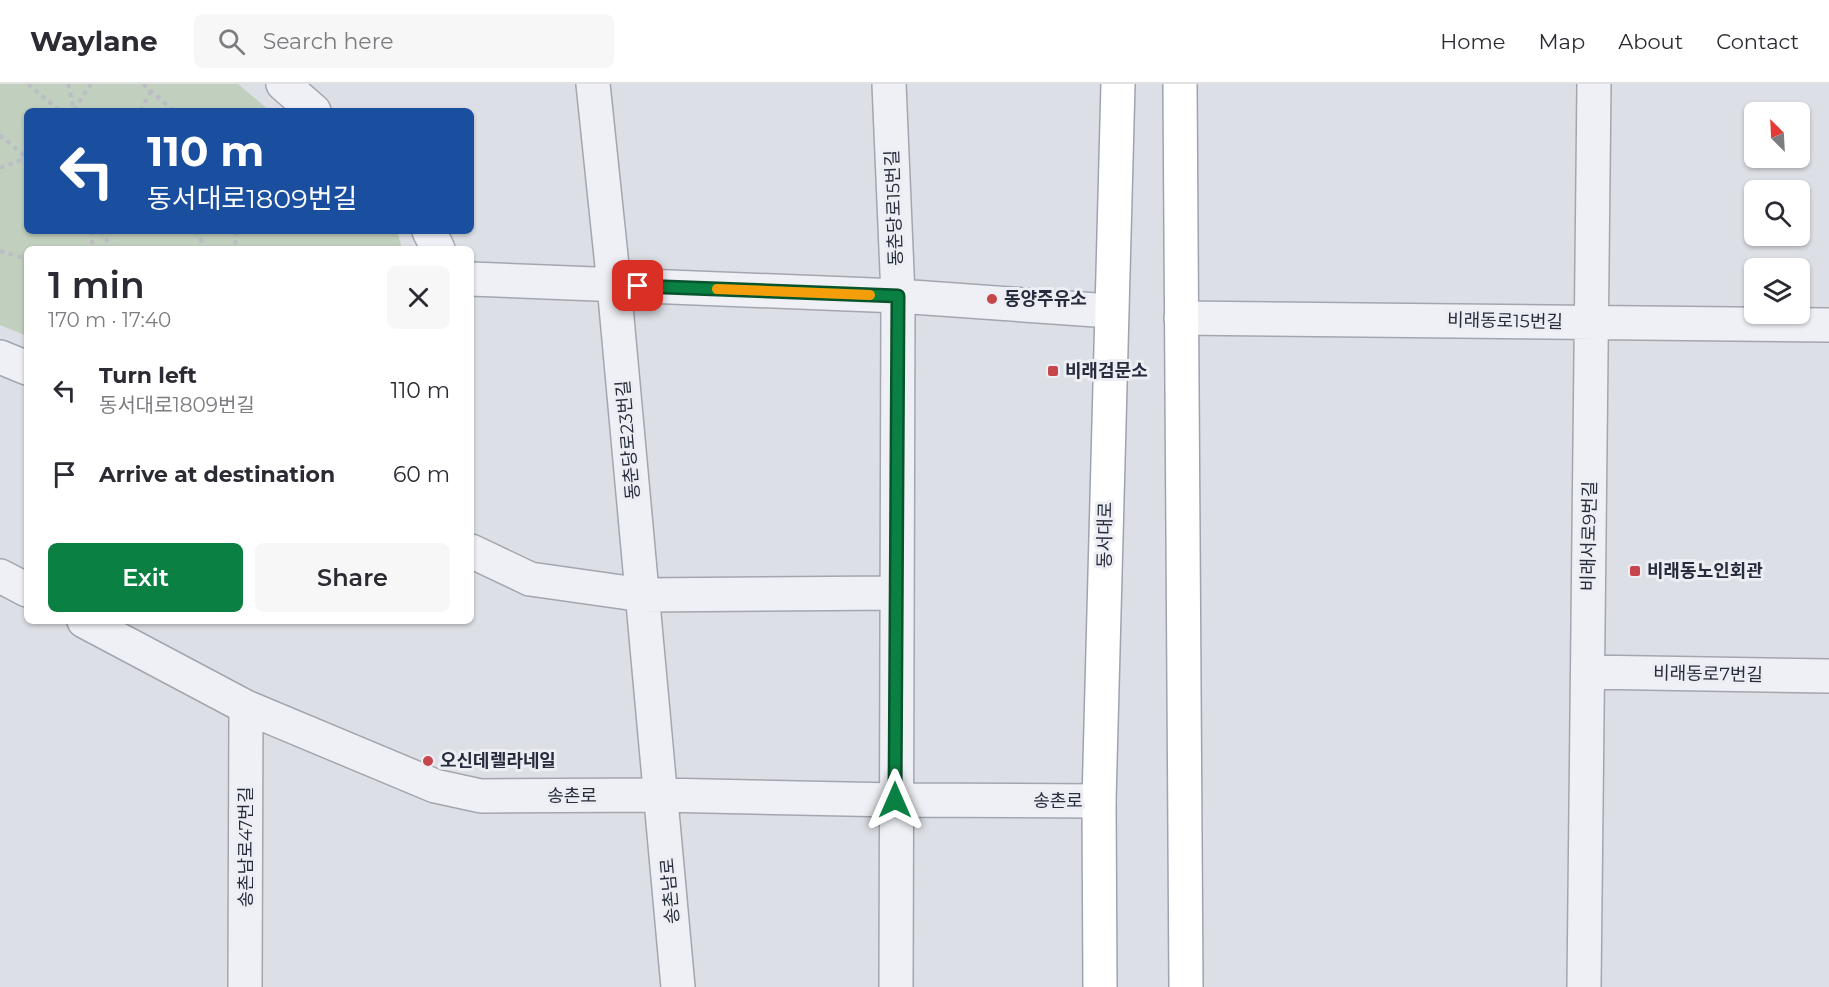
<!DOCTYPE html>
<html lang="en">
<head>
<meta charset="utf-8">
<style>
	body { margin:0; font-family:Montserrat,"Noto Sans KR",sans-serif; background:#f7f7f7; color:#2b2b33; height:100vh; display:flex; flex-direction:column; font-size:22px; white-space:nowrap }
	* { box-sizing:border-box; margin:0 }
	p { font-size:20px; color:#7c7c81 }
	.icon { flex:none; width:33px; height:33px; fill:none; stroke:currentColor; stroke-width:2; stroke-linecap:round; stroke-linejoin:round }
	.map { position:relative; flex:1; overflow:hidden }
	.side { position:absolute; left:24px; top:162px; width:450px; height:378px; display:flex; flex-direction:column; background:#fff; border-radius:9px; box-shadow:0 2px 4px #0004 }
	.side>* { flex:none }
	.top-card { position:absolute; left:24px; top:24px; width:450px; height:126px; border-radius:9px; box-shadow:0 2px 4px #0004; background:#1a4fa0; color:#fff; overflow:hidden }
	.needle { width:39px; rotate:336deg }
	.buttons { position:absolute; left:1744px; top:18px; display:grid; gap:12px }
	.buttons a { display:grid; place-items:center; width:66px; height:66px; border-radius:9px; background:#fff; box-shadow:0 2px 4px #0004; font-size:30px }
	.pin { position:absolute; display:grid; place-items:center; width:51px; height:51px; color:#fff; margin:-26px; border-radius:12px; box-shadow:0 3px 9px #0006 }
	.me { position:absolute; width:66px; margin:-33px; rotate:0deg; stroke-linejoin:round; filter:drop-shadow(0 0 4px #0008) }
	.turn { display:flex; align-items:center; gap:21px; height:126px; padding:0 24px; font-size:27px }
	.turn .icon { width:78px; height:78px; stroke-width:2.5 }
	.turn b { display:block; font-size:42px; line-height:51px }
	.round { display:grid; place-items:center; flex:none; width:63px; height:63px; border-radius:9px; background:#f7f7f7 }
	.overview { display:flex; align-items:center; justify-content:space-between; height:102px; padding:0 24px }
	h1 { font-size:36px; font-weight:600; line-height:45px }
	.action { display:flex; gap:12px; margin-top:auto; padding:12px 24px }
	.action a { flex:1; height:69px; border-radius:9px; background:#0b8043; color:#fff; font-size:24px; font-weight:600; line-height:69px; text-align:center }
	.action a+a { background:#f7f7f7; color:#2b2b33 }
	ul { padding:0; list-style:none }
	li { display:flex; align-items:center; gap:18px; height:84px; padding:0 24px }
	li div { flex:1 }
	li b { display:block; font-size:22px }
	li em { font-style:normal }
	header { display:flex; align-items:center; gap:36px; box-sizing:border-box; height:84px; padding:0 30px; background:#fff; border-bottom:2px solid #e1e1e2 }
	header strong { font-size:28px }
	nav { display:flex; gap:33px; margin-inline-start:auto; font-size:21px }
	.search { width:420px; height:54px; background:#f7f7f7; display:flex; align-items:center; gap:15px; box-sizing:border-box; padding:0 21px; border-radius:9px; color:#7c7c81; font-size:22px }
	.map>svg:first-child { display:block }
	.green { fill:#c1cfbe }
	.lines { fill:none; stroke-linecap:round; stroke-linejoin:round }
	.minor-casing { stroke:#a3a6b0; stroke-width:36 }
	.major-casing { stroke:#9da3b1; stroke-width:36 }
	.path { stroke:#bbbdc5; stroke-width:4; stroke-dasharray:4.5 4.5; stroke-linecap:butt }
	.minor { stroke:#eff0f5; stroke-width:33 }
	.major { stroke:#fff; stroke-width:33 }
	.route-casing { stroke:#07532c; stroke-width:15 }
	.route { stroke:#0b8043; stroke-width:10 }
	.slow { stroke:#f59e0b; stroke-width:10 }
	.poi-dot { fill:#c7464c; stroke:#eceef4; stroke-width:2 }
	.labels { text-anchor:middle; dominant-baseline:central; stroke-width:6; stroke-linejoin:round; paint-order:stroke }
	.street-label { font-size:18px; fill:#272c3c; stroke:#eceef4 }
	.poi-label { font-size:18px; font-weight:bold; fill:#272c3c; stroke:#eceef4; text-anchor:start }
</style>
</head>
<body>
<header>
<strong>Waylane</strong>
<div class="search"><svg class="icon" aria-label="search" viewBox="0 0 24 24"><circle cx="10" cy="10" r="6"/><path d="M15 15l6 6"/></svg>Search here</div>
<nav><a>Home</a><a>Map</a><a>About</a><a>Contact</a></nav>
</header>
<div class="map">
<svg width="1829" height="903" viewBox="0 0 1829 903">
	<rect width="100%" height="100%" fill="#dddfe6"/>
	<path class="green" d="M0,0H238L270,27H27V147H397L402,165H27V252L0,241Z"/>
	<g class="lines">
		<g class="minor-casing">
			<path id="minor" d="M283,0L314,27
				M593,0L614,201L678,903
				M889,0L898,212L896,903
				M429,147L438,165
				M471,195L898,212L1110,227
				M1181,234L1829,241
				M0,273L27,284
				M471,467L530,495L643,511L896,509
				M0,492L27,506
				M84,537L246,623L435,702L481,712L661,711L895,716L1099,717
				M1588,588L1829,592
				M245,903L246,623
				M1584,903L1594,0"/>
		</g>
		<g class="major-casing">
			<path id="major" d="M1180,0L1186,903
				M1100,903L1099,717L1118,0"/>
		</g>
		<path class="path" d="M28,0L60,27
			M68,0L74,26
			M143,0L174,27
			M74,26L91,0
			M140,27L151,7
			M0,51L27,74
			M0,84L26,74
			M91,147L93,165
			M100,147L113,165
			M195,147L207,165
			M235,147L236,165
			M0,167L27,175"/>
		<use href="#minor" class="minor"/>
		<use href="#major" class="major"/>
	</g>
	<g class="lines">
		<g class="route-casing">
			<path id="route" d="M638,202L898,212L895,716"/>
		</g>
		<use href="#route" class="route"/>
		<path class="slow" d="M717,205L870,211"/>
	</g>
	<g class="poi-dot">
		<circle cx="992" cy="215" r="6"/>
		<rect x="1047" y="281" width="12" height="12" rx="3"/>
		<rect x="1629" y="481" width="12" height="12" rx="3"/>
		<circle cx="428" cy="677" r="6"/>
	</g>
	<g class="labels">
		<g class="street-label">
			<text transform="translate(894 124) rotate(-92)">동춘당로15번길</text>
			<text transform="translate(1505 237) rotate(1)">비래동로15번길</text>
			<text transform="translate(628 356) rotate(-95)">동춘당로23번길</text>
			<text transform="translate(1105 451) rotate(-89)">동서대로</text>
			<text transform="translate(1589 452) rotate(-89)">비래서로9번길</text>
			<text transform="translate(1708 590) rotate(1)">비래동로7번길</text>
			<text x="572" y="712">송촌로</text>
			<text x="1058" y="717">송촌로</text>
			<text transform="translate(246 763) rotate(-90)">송촌남로47번길</text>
			<text transform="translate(670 807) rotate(-95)">송촌남로</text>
		</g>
		<g class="poi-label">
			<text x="1004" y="215">동양주유소</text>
			<text x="1065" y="287">비래검문소</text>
			<text x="1647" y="487">비래동노인회관</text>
			<text x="440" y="677">오신데렐라네일</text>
		</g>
	</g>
</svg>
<div class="buttons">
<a><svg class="needle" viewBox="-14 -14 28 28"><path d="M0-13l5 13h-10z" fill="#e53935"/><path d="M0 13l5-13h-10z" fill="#7c7c81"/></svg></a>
<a><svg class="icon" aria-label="search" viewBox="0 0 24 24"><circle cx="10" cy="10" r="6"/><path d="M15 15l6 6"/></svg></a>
<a><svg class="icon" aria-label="layers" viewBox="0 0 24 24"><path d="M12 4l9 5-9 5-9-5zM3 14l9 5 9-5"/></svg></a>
</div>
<div class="pin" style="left:638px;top:202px;background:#d93025"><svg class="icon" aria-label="arrive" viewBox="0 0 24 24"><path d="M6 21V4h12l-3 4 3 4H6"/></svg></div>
<svg class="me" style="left:895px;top:716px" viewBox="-20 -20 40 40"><path d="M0-17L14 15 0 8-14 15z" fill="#0b8043" stroke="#fff" stroke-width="4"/></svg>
<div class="top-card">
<div class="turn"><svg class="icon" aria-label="left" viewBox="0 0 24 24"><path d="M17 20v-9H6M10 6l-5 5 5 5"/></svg><div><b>110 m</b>동서대로1809번길</div></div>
</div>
<section class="side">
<div class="overview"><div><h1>1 min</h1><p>170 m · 17:40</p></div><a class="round"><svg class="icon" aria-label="close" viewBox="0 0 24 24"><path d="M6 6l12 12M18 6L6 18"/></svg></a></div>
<ul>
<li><svg class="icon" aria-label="left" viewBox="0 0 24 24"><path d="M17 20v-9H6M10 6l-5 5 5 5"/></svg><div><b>Turn left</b><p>동서대로1809번길</p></div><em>110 m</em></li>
<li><svg class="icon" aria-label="arrive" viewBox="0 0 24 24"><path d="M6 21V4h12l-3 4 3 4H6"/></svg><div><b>Arrive at destination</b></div><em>60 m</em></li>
</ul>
<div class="action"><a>Exit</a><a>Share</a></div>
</section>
</div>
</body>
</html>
